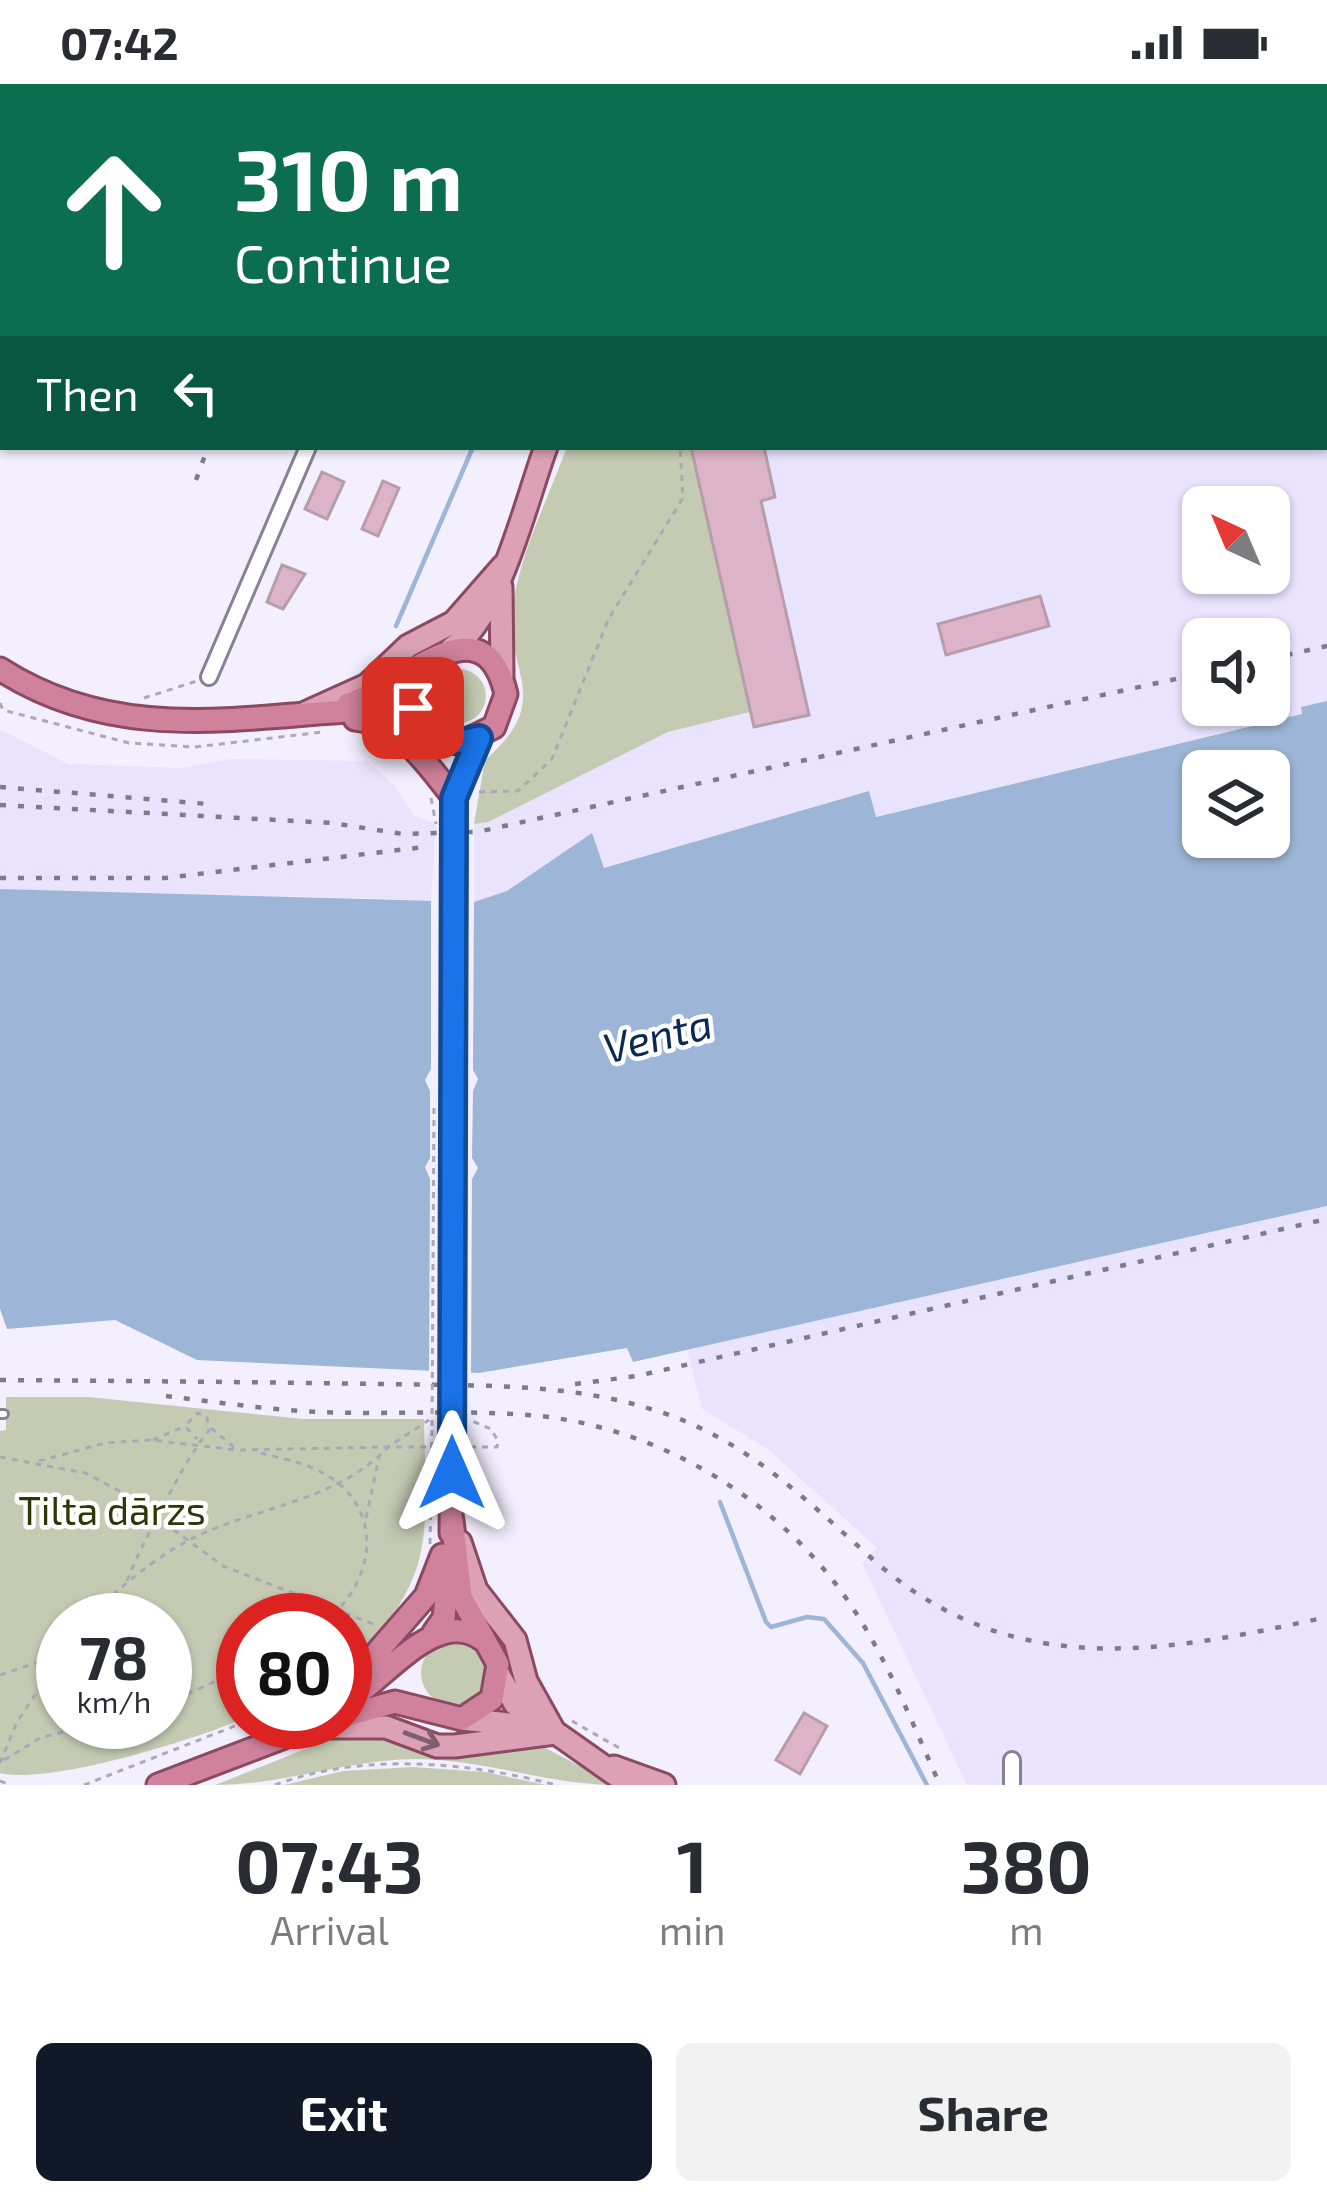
<!DOCTYPE html>
<html lang="en">
<head>
<meta charset="utf-8">
<style>
	body { margin:0; font-family:"Exo 2",sans-serif; background:#f2f2f3; color:#2b2b33; height:100vh; display:flex; flex-direction:column; font-size:45px; white-space:nowrap }
	* { box-sizing:border-box; margin:0 }
	p { font-size:39px; color:#7c7c81 }
	.icon { flex:none; width:66px; height:66px; fill:none; stroke:currentColor; stroke-width:2; stroke-linecap:round; stroke-linejoin:round }
	.map { position:relative; height:1701px; overflow:hidden }
	.drawer { display:flex; flex-direction:column; background:#fff; flex:1 }
	.drawer>* { flex:none }
	.top-card { position:absolute; left:0px; top:0px; width:1329px; height:366px; box-shadow:0 3px 9px #0004; background:#0b6e4f; color:#fff; overflow:hidden }
	.needle { width:78px; rotate:316deg }
	.buttons { position:absolute; left:1182px; top:402px; display:grid; gap:24px }
	.buttons a { display:grid; place-items:center; width:108px; height:108px; border-radius:18px; background:#fff; box-shadow:0 3px 9px #0004; font-size:60px }
	.speed { position:absolute; left:36px; top:1509px; display:flex; gap:24px; font-size:60px; font-weight:700; text-align:center }
	.speed>* { display:grid; place-content:center; width:156px; height:156px; border-radius:50%; background:#fff; box-shadow:0 3px 9px #0004; line-height:1 }
	.speed small { font-size:30px; font-weight:400 }
	.speed .limit { border:18px solid #d22; background:#fff; color:#111 }
	.pin { position:absolute; display:grid; place-items:center; width:102px; height:102px; color:#fff; margin:-51px; border-radius:24px; box-shadow:0 6px 18px #0006 }
	.me { position:absolute; width:132px; margin:-66px; rotate:0deg; stroke-linejoin:round; filter:drop-shadow(0 0 9px #0008) }
	.turn { display:flex; align-items:center; gap:42px; height:252px; padding:0 36px; font-size:54px }
	.turn .icon { width:156px; height:156px; stroke-width:2.5 }
	.turn b { display:block; font-size:84px; line-height:102px }
	.then { display:flex; align-items:center; height:114px; padding:0 36px; background:#0003; gap:24px; font-size:45px }
	.eta { display:flex; justify-content:space-evenly; align-items:center; height:204px; text-align:center }
	.eta b { font-size:72px; font-weight:700; line-height:84px }
	.cta { display:flex; gap:24px; margin-top:auto; padding:24px 36px }
	.cta a { flex:1; height:138px; border-radius:18px; background:#111827; color:#fff; font-size:48px; font-weight:700; line-height:138px; text-align:center }
	.cta a+a { background:#f2f2f3; color:#2b2b33 }
	.status { display:flex; justify-content:space-between; align-items:center; height:84px; padding:0 60px; background:#fff; direction:ltr }
	.status svg { height:33px; fill:currentColor }
	.map>svg:first-child { display:block }
	.built { fill:#e9e3fd; fill-rule:evenodd }
	.green { fill:#c5cbb3; fill-rule:evenodd }
	.water { fill:#9db5d6; fill-rule:evenodd }
	.pier { fill:#f3efff }
	.lines { fill:none; stroke-linecap:round; stroke-linejoin:round }
	.stream { stroke:#9db5d6; stroke-width:4.5 }
	.building { fill:#ddb3c7; stroke:#b79da9; stroke-width:3 }
	.service-casing { stroke:#878198; stroke-width:12 }
	.minor-casing { stroke:#878198; stroke-width:20 }
	.primary-casing { stroke:#8b4a62; stroke-width:27 }
	.trunk-casing { stroke:#8b4a62; stroke-width:27 }
	.path { stroke:#aca8b6; stroke-width:3; stroke-dasharray:6 6; stroke-linecap:butt }
	.service { stroke:#fff; stroke-width:6 }
	.minor { stroke:#fff; stroke-width:14 }
	.primary { stroke:#dca1b5; stroke-width:21 }
	.trunk { stroke:#d0829c; stroke-width:21 }
	.rail { stroke:#7e7b87; stroke-width:4.5; stroke-dasharray:6 12; stroke-linecap:butt }
	.trunk-bridge-casing { stroke:#8b4a62; stroke-width:27; stroke-linecap:butt }
	.path-bridge { stroke:#aca8b6; stroke-width:3; stroke-dasharray:6 6; stroke-linecap:butt }
	.trunk-bridge { stroke:#d0829c; stroke-width:21 }
	.oneway { stroke:#7e5f6e }
	.route-casing { stroke:#114b97; stroke-width:30 }
	.route { stroke:#1a73e8; stroke-width:21 }
	.labels { text-anchor:middle; dominant-baseline:central; stroke-width:9; stroke-linejoin:round; paint-order:stroke }
	.park-label { font-size:39px; fill:#303706; stroke:#fff }
	.water-label { font-size:42px; font-style:italic; fill:#0a2a54; stroke:#fff }
</style>
</head>
<body>
<div class="status"><b>07:42</b><svg viewBox="0 0 49 12"><path d="M0 12V9h3v3zM5 12V6h3v6zM10 12V3h3v9zM15 12V0h3v12zM26 1h20v11H26zM47 4h2v5h-2z"/></svg></div>
<div class="map">
<svg width="1327" height="1701" viewBox="0 0 1327 1701">
	<rect width="100%" height="100%" fill="#f3efff"/>
	<path class="built" d="M1270,0H1327V617L1302,623L1303,630L875,733L868,707L603,784L591,750L507,807L474,818V740L487,738L668,648L750,628L691,363H1326V3ZM1203,423H1269V489H1203ZM1203,555H1269V621H1203Z
		M0,645L68,680L183,684L230,675L367,677L394,701L414,732L436,740L431,816L0,805Z
		M1327,1122V1701H967L862,1479L877,1464L769,1366L702,1325L687,1266Z"/>
	<path class="green" d="M567,363H691L750,628L668,648L488,738L474,740L485,676C559,612 500,587 514,514C523,463 549,412 567,363Z
		M432 612a27 27 0 1 1 54 0a27 27 0 1 1-54 0Z
		M6,1313H89L303,1335H424C426,1446 439,1501 345,1580V1536H243V1635C190,1657 49,1701 0,1689V1347L6,1346ZM63,1536H165V1638H63Z
		M421 1589a32 32 0 1 1 64 0a32 32 0 1 1-64 0Z
		M346,1649L532,1657L616,1701C548,1701 484,1675 415,1675C346,1676 283,1701 215,1701Z
		M413,1683L485,1688L546,1701H284L343,1687Z"/>
	<path class="water" d="M1327,617V1122L633,1278L627,1264L479,1289L197,1276L115,1236L7,1245L0,1225V805L474,818L507,807L592,749L604,784L869,707L876,733L1302,630L1301,623ZM1203,687H1269V753H1203Z"/>
	<path class="pier" d="M431,810L474,811L473,986L478,995L473,1007L472,1074L478,1084L472,1095L471,1295L429,1292L430,1095L425,1083L430,1074V1007L425,996L431,985Z"/>
	<g class="lines">
		<path class="stream" d="M624,3L625,0
			M396,542L473,363
			M720,1418L766,1538L771,1543L807,1533L824,1535L863,1579L927,1701"/>
	</g>
	<path class="building" d="M691,363H764L775,413L761,417L809,631L754,643Z
		M322,388L344,398L327,435L305,425Z
		M383,397L399,404L378,452L362,445Z
		M282,481L305,490L283,525L267,518Z
		M1040,512L1049,542L946,571L938,540Z
		M804,1629L827,1642L800,1690L776,1676Z"/>
	<g class="lines">
		<g class="service-casing">
			<path id="service" d="M1074,0V3
				M0,1330H4"/>
		</g>
		<g class="minor-casing">
			<path id="minor" d="M1214,0L1215,3
				M85,3L86,0
				M455,3L456,0
				M0,149L3,147
				M1326,237H1327
				M209,593L308,363
				M1012,1676V1701"/>
		</g>
		<g class="primary-casing">
			<path id="primary" d="M687,3L688,0
				M501,503L502,592
				M452,564C499,535 526,416 546,363
				M305,629L367,601L408,562L454,538L503,482
				M460,1458L476,1506L515,1556L526,1597L555,1649
				M499,1591L515,1620L630,1701
				M462,1635L527,1642
				M308,1643H386L437,1662H455L555,1649
				M614,1683L664,1701"/>
		</g>
		<g class="trunk-casing">
			<path id="trunk" d="M0,585C131,669 268,625 413,624
				M348,620C397,607 483,510 506,610L494,643L463,658L430,649
				M355,635C402,640 426,679 454,714
				M454,714L479,654
				M451,1449L452,1342
				M434,1548L444,1534L448,1492
				M345,1605L426,1512L442,1471
				M345,1619C386,1594 438,1521 483,1556
				M345,1632L395,1618L462,1635L492,1615L498,1580L461,1513L452,1436
				M158,1701L324,1638"/>
		</g>
		<path class="path" d="M301,0L305,3
			M966,0L967,3
			M382,3L383,0
			M435,3L436,0
			M666,3L667,0
			M712,3L714,0
			M0,174L3,165
			M144,614L197,597
			M0,619L3,626L129,659L195,663L323,648
			M479,708L518,707L552,675L609,534L683,414L680,363
			M431,714L436,740
			M211,1344L236,1365
			M153,1356L183,1343
			M470,1363H497L498,1357L491,1345L472,1337
			M261,1369C278,1374 298,1377 315,1385C384,1416 380,1492 327,1536
			M0,1373L85,1389L122,1408L223,1482L376,1541
			M39,1377L105,1359L151,1356L237,1366L388,1363L429,1336
			M366,1434L379,1373
			M430,1460L432,1342
			M127,1497C137,1469 192,1362 209,1347L207,1333L198,1329L185,1342L197,1355
			M87,1536C116,1506 152,1476 189,1456C251,1424 339,1417 388,1363H431
			M0,1591L60,1571
			M165,1620L243,1585
			M572,1637L621,1665
			M4,1676L40,1654L102,1638
			M0,1679L17,1638L63,1569
			M0,1697L10,1701
			M84,1701L245,1638
			M275,1701C362,1668 468,1678 556,1701"/>
		<use href="#service" class="service"/>
		<use href="#minor" class="minor"/>
		<use href="#primary" class="primary"/>
		<use href="#trunk" class="trunk"/>
		<path class="rail" d="M360,3L361,0
			M196,396L208,363
			M1269,575L1327,562
			M0,703L208,720
			M0,721L332,739L403,750L477,748L1203,589
			M0,794H165L424,763
			M0,1296C128,1297 255,1298 383,1300C473,1302 567,1298 654,1326C746,1354 807,1417 877,1479C1015,1599 1167,1568 1327,1533
			M575,1300L637,1292L1327,1135
			M166,1312C217,1318 269,1326 320,1328C393,1331 467,1325 540,1332C667,1346 787,1421 856,1529C890,1582 914,1643 940,1701"/>
		<g class="trunk-bridge-casing">
			<path id="trunk-bridge" d="M452,1342L455,740"/>
		</g>
		<path class="path-bridge" d="M432,1342L434,1019"/>
		<use href="#trunk-bridge" class="trunk-bridge"/>
	</g>
	<defs><path id="oneway-shaft" d="M-6 0H5M1.5-3L5.5 0L1.5 3" fill="none" stroke-width="1.6" stroke-linecap="round" stroke-linejoin="round" transform="scale(3)"/></defs>
	<use class="oneway" href="#oneway-shaft" transform="translate(422 1655) rotate(20)"/>
	<g class="lines">
		<g class="route-casing">
			<path id="route" d="M413,624C426,654 448,663 479,654L454,714L452,1389"/>
		</g>
		<use href="#route" class="route"/>
	</g>
	<g class="labels">
		<g class="park-label">
			<text x="112" y="1425">Tilta dārzs</text>
		</g>
		<g class="water-label">
			<text transform="translate(657 950) rotate(-14)">Venta</text>
		</g>
	</g>
</svg>
<div class="buttons">
<a><svg class="needle" viewBox="-14 -14 28 28"><path d="M0-13l5 13h-10z" fill="#e53935"/><path d="M0 13l5-13h-10z" fill="#7c7c81"/></svg></a>
<a><svg class="icon" aria-label="sound" viewBox="0 0 24 24"><path d="M4 9h4l5-4v14l-5-4H4zM17 9q2 3 0 6"/></svg></a>
<a><svg class="icon" aria-label="layers" viewBox="0 0 24 24"><path d="M12 4l9 5-9 5-9-5zM3 14l9 5 9-5"/></svg></a>
</div>
<div class="speed"><div>78<small>km/h</small></div><div class="limit">80</div></div>
<div class="pin" style="left:413px;top:624px;background:#d93025"><svg class="icon" aria-label="arrive" viewBox="0 0 24 24"><path d="M6 21V4h12l-3 4 3 4H6"/></svg></div>
<svg class="me" style="left:452px;top:1389px" viewBox="-20 -20 40 40"><path d="M0-17L14 15 0 8-14 15z" fill="#1a73e8" stroke="#fff" stroke-width="4"/></svg>
<div class="top-card">
<div class="turn"><svg class="icon" aria-label="ahead" viewBox="0 0 24 24"><path d="M12 20V5M6 11l6-6 6 6"/></svg><div><b>310 m</b>Continue</div></div>
<div class="then">Then<svg class="icon" aria-label="left" viewBox="0 0 24 24"><path d="M17 20v-9H6M10 6l-5 5 5 5"/></svg></div>
</div>
</div>
<section class="drawer">
<div class="eta">
<div><b>07:43</b><p>Arrival</p></div>
<div><b>1</b><p>min</p></div>
<div><b>380</b><p>m</p></div>
</div>
<div class="cta"><a>Exit</a><a>Share</a></div>
</section>
</body>
</html>
